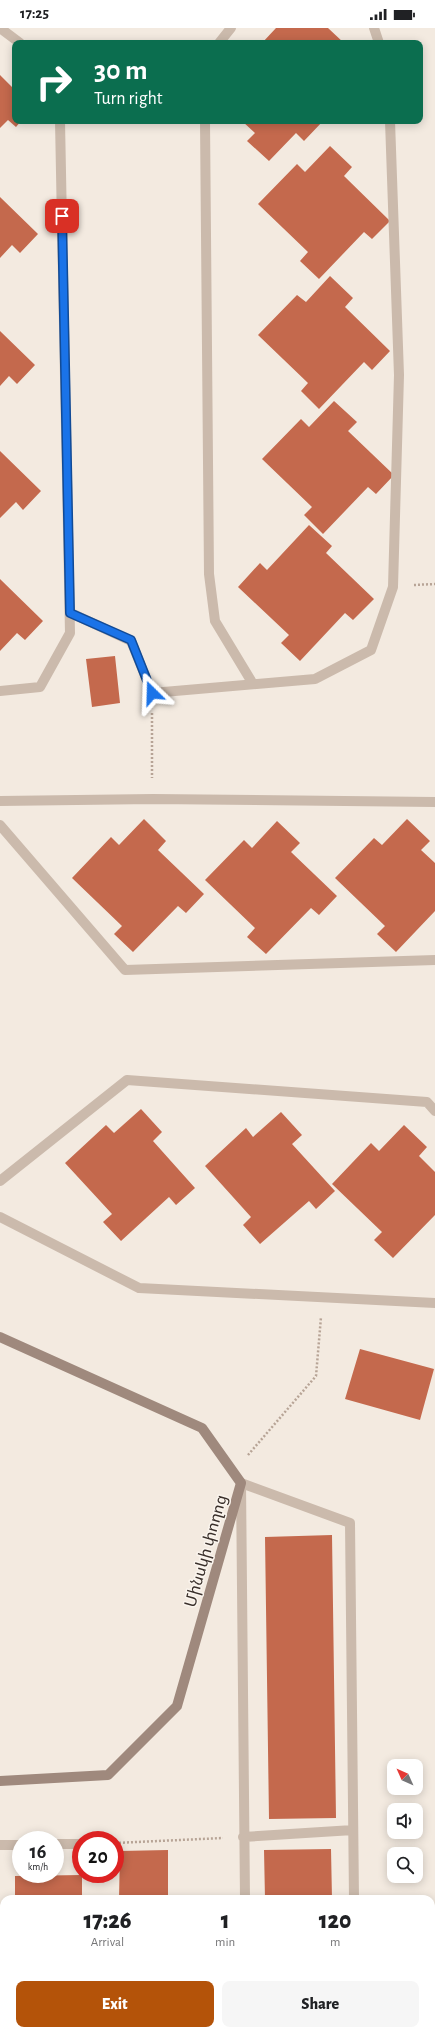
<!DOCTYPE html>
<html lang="en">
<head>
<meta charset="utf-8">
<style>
	body { margin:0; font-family:"Alegreya Sans","Noto Sans Armenian",sans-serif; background:#f6f6f6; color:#202124; height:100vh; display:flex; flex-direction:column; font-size:15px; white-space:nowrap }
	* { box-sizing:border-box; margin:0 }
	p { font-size:13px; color:#757577 }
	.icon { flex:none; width:22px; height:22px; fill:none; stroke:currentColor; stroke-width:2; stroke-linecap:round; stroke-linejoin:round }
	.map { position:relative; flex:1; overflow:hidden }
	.drawer { position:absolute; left:0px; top:1867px; width:435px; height:140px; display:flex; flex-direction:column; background:#fff; border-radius:12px 12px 0 0; box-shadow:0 2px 10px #0003 }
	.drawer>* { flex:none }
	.hud { position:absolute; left:12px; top:12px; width:411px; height:84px; border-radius:8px; box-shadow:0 2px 10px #0003; background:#0b6e4f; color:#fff; overflow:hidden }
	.needle { width:26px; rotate:315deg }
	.controls { position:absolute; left:387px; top:1731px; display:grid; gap:8px }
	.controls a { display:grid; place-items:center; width:36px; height:36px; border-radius:8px; background:#fff; box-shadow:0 2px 10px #0003; font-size:20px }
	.speed { position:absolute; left:12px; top:1803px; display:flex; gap:8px; font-size:20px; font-weight:700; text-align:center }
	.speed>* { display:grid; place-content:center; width:52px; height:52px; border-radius:50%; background:#fff; box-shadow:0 2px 10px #0003; line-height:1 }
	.speed small { font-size:10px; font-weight:400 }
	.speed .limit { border:6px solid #d22; background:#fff; color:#111 }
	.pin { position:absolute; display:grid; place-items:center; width:34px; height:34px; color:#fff; margin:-17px; border-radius:8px; box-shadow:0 2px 6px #0006 }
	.me { position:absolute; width:44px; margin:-22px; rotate:338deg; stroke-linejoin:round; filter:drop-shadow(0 0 3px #0008) }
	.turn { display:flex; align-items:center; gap:14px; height:84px; padding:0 16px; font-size:18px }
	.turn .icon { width:52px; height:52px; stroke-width:2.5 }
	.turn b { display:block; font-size:28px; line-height:34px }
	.eta { display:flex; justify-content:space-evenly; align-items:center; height:68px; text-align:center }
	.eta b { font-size:24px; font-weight:800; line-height:28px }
	.cta { display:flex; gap:8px; margin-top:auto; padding:8px 16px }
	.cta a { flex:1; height:46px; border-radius:8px; background:#b45309; color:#fff; font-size:16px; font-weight:800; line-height:46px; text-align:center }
	.cta a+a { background:#f6f6f6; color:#202124 }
	.status { display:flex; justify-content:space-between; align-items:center; height:28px; padding:0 20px; background:#fff; direction:ltr }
	.status svg { height:11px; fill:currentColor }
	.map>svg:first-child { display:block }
	.building { fill:#c4694d }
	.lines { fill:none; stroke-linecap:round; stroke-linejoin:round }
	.path { stroke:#b7a496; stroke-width:2.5; stroke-dasharray:2 2; stroke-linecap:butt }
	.lane { stroke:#cbbaac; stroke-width:10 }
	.secondary { stroke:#9f897d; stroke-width:10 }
	.route-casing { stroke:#114b97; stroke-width:10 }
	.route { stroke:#1a73e8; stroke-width:7 }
	.labels { text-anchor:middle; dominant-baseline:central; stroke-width:3; stroke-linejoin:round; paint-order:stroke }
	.street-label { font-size:16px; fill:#392f2a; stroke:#faf4ed }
</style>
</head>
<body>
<div class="status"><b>17:25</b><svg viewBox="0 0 49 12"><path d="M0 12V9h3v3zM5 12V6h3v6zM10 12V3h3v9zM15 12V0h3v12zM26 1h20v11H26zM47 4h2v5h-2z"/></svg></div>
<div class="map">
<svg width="435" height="2007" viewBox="0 0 435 2007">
	<rect width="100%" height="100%" fill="#f3eae0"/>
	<path class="building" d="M276,0H328L344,15H262Z
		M0,47L15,62V93H21L16,99L8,92L0,100Z
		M242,93H323L304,113L296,105L269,133L247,113L255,105Z
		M330,118L352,139L344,148L390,193L372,211L364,204L319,251L300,233L308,224L258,176L297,136L305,144Z
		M0,169L38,206L20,225L12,217L0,230Z
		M330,248L353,270L345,279L390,323L372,342L364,334L319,381L301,363L308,355L258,307L297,267L306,274Z
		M0,303L35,337L17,356L9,348L0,358Z
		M334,373L357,394L348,403L394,447L376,466L368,459L323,506L304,487L312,479L262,431L301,391L309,399Z
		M0,423L41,463L23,482L16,474L0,490Z
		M309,497L332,518L326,525L374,571L353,592L345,585L300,633L281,615L289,607L238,559L260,535L267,542Z
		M0,551L43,593L25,612L17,605L0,623Z
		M115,628L120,675L92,679L86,631Z
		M144,791L166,813L158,822L204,866L186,885L178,878L133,924L114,906L122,898L72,850L111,809L119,817Z
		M407,791L430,813L421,822L435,835V883L396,924L377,906L385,898L335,850L374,810L382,817Z
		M277,793L300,815L291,824L337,868L319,887L311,880L266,926L247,909L255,900L205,852L244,812L252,820Z
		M141,1081L162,1104L153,1113L195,1160L176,1177L169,1169L121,1213L103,1194L112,1186L65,1135L106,1097L114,1105Z
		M281,1084L302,1107L292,1116L335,1163L316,1181L309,1173L260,1216L243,1197L251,1189L205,1138L246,1100L253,1109Z
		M404,1097L427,1119L419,1128L435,1144V1187L393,1230L374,1212L382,1204L332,1156L371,1115L379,1123Z
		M360,1321L434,1341L420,1392L345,1371Z
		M332,1507L336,1790L269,1791L265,1509Z
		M331,1821L332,1871H265L264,1822Z
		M168,1822V1871H119L120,1823Z
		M82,1847V1871H15V1848Z
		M17,2003H83V2007H17Z
		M116,2003H167V2007H116Z
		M266,2003H333V2007H266Z"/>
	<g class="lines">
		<path class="path" d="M414,557L435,556
			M152,685V750
			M248,1427L316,1348L321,1289
			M115,1815L223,1810"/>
		<path class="lane" d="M0,0L20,15
			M374,0L379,15
			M219,15L231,0
			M205,93L209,546L215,593L253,656
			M71,585L131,613L152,665L315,651L371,622L393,559L399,347L390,93
			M0,663L40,659L70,605L60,93
			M0,773L153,771L435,774
			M0,797L125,942L435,932
			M0,1153L127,1052L427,1074L435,1083
			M0,1189L139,1260L435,1275
			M243,1809L353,1802
			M55,1816H81
			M0,1817H21
			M245,1871L241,1455L350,1495L354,1871
			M247,2003V2007
			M356,2003V2007"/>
		<path class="secondary" d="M0,1309L202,1400L241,1455L177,1678L108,1747L0,1753"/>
	</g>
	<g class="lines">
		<g class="route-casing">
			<path id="route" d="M62,188L70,585L131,612L152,665"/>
		</g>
		<use href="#route" class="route"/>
	</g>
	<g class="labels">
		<g class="street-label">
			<text transform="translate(206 1523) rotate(-74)">Մինսկի փողոց</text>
		</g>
	</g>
</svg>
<div class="controls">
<a><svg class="needle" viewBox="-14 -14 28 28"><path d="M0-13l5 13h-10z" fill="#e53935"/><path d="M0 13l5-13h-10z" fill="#757577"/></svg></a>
<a><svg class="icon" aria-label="sound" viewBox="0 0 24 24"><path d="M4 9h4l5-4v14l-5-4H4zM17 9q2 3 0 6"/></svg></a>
<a><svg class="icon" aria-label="search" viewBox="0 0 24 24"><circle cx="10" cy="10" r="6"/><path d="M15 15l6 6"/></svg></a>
</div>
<div class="speed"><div>16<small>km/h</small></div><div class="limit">20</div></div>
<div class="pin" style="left:62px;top:188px;background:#d93025"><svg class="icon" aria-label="arrive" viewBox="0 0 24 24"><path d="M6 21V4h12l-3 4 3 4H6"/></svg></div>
<svg class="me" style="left:152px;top:665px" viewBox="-20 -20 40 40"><path d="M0-17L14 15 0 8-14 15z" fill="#1a73e8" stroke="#fff" stroke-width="4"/></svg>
<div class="hud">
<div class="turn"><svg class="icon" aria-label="right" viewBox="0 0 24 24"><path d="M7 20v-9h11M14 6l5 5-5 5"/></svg><div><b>30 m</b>Turn right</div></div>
</div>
<section class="drawer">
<div class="eta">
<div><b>17:26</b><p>Arrival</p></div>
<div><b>1</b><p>min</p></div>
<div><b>120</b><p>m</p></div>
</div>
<div class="cta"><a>Exit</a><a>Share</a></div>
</section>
</div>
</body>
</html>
